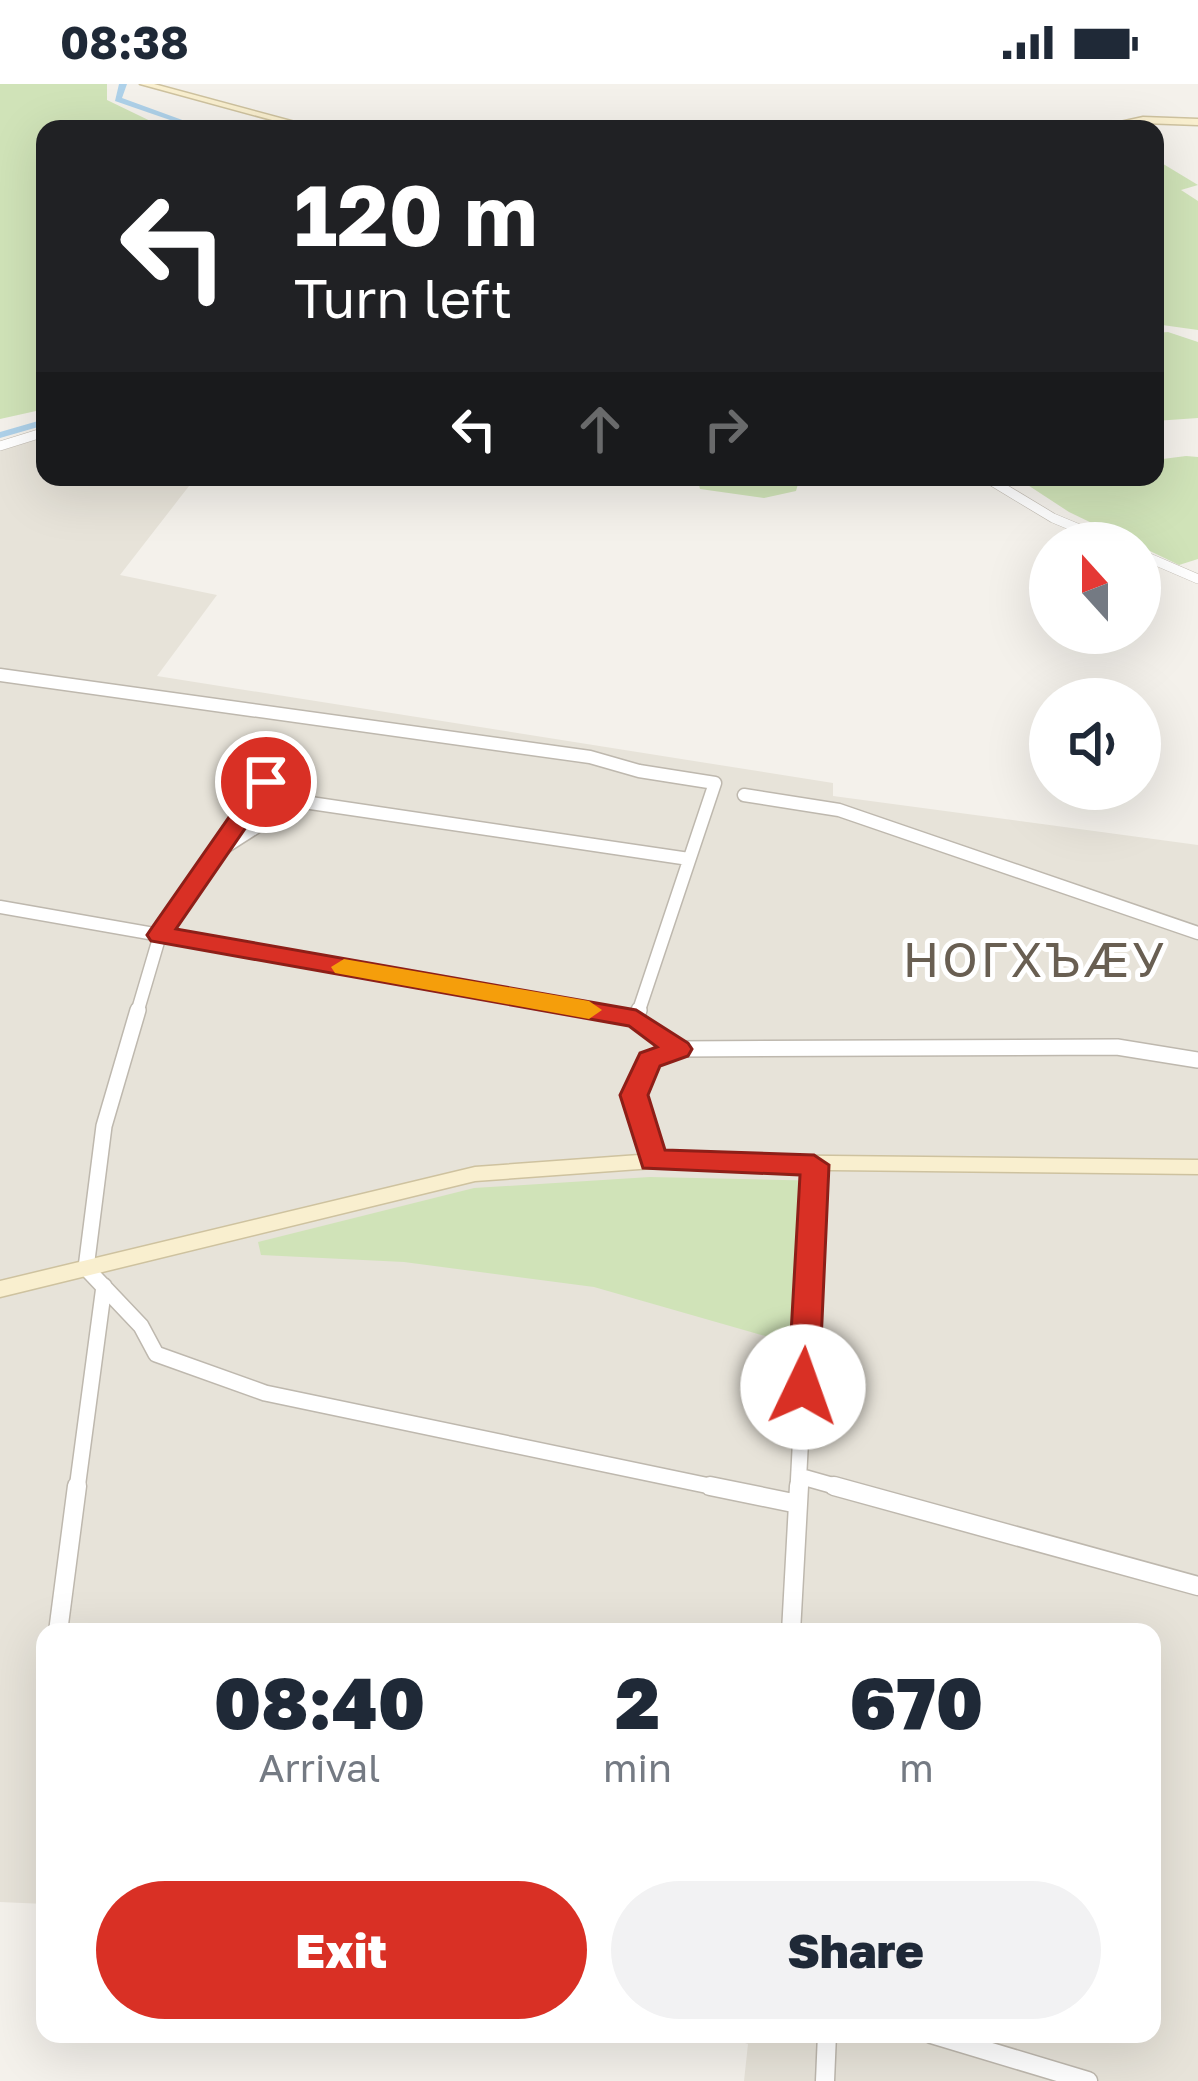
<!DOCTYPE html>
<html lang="en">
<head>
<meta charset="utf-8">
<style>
	body { margin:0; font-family:"Golos Text",sans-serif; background:#f2f2f3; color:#1f2937; height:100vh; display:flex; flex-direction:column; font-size:45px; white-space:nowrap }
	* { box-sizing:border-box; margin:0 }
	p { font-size:39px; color:#747a83 }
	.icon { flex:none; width:66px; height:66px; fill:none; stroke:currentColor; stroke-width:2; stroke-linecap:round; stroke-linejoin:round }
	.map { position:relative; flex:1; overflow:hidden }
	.sheet { position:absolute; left:36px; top:1539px; width:1125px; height:420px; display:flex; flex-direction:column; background:#fff; border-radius:24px; box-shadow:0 12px 48px #0002 }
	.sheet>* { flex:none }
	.banner { position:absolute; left:36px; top:36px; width:1128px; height:366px; border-radius:24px; box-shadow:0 12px 48px #0002; background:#202124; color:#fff; overflow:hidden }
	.needle { width:78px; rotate:339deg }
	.buttons { position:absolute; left:1029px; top:438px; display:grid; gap:24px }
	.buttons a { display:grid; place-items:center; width:132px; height:132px; border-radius:50%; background:#fff; box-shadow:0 12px 48px #0002; font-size:60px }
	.pin { position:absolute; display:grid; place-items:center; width:102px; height:102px; color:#fff; margin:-51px; border:6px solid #fff; border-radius:50%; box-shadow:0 3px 12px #0007 }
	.me { position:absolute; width:132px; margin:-66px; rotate:3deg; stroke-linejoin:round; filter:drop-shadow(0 0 9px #0008) }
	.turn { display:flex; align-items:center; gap:42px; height:252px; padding:0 60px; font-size:54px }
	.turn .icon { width:156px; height:156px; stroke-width:2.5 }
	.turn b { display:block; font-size:84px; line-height:102px }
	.lanes { display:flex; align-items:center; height:114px; padding:0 60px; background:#0003; justify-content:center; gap:60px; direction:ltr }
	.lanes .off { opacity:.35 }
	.eta { display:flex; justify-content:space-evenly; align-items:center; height:204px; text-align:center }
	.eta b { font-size:72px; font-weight:800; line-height:84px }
	.cta { display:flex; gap:24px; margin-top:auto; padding:24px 60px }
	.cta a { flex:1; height:138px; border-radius:72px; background:#d93025; color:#fff; font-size:48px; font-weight:800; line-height:138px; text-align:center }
	.cta a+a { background:#f2f2f3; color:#1f2937 }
	.status { display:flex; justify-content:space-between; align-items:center; height:84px; padding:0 60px; background:#fff; direction:ltr }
	.status svg { height:33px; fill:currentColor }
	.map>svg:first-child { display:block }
	.residential { fill:#e7e3d9 }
	.green { fill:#d0e3b8 }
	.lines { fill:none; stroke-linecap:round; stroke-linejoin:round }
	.canal { fill:#aed1e9; fill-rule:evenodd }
	.street-far3-casing { stroke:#beb8ae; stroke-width:10 }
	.street-far2-casing { stroke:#beb8ae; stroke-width:15 }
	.street-far1-casing { stroke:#beb8ae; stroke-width:18 }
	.street-casing { stroke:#beb8ae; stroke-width:21 }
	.secondary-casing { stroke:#cec29f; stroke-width:3 }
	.street-far3 { stroke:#fff; stroke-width:9 }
	.street-far2 { stroke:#fff; stroke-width:12 }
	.street-far1 { stroke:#fff; stroke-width:15 }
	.street { stroke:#fff; stroke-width:18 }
	.secondary { fill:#f9efcf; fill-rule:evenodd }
	.route { fill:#d93025; stroke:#8d1f18; stroke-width:3 }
	.slow { fill:#f59e0b }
	.labels { text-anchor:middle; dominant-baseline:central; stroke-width:10; stroke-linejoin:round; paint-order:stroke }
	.quarter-label { font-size:48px; letter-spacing:3px; fill:#695f52; stroke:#fff }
</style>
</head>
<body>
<div class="status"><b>08:38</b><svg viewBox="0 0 49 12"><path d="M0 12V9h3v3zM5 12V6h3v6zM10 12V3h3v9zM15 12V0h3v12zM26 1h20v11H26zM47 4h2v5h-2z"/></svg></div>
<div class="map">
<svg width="1198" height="1997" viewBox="0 0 1198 1997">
	<rect width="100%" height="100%" fill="#f4f1eb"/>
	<path class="residential" d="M45,353V393H196L120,491L217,511L157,592L833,699V712L1198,761V1997H744L748,1960L719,1950H1152V1548H45V1820L0,1818V367Z"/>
	<path class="green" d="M0,0H107V16L167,45H45V325L0,335Z
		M1155,75L1198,101L1181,106L1198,117V246L1155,240Z
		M1168,248L1198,258V334L1155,337V249Z
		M1186,372L1198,373V475L1179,481L1069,428L1017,394L1155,393V376Z
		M697,393H800L796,407L764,414L700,405Z
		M650,1093L826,1097L814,1266L594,1203L404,1178L261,1171L258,1158L474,1104Z"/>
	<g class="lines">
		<path class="canal" d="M119,0H127L122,14L207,45H196L115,17Z
			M45,335V341L0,354V348Z"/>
		<g class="street-far3-casing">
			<path id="street-far3" d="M0,362L45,348
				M985,393L1053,434L1113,459
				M1140,470L1198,495"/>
		</g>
		<g class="street-far2-casing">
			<path id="street-far2" d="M0,591L590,673L639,687L715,699L638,929
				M744,711L839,726L1198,849
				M222,765L297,717L689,775
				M0,823L604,929
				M137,929L160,851L265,698"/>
		</g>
		<g class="street-far1-casing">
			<path id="street-far1" d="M138,926L104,1042L86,1184L141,1242L156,1270L265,1309L724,1405
				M587,926L636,935L678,965
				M636,935L639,926
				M653,1077L634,1011L650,976L678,965L1117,963L1198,976
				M799,1392L845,1405
				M77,1405L104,1202
				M798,1405L815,1081"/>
		</g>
		<g class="street-casing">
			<path id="street" d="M710,1402L798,1420
				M834,1402L1198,1502
				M58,1548L77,1402
				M791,1548L799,1402
				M931,1950L1088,1997
				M825,1997L827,1950"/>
		</g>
		<g class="secondary-casing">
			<path id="secondary" d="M140,0H154L321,45H305Z
				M1143,33L1198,35V41L1143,39L1108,45H1088Z
				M653,1070L1198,1076V1090L653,1084L475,1097L0,1213V1197L475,1083Z"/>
		</g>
		<use href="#street-far3" class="street-far3"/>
		<use href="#street-far2" class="street-far2"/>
		<use href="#street-far1" class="street-far1"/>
		<use href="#street" class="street"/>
		<use href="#secondary" class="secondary"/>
	</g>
	<path class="route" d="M266,691L277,698L176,845L636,926L688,959L692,965L688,972L660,982L648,1011L665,1066L814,1071L829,1081L819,1303L815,1312L803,1316L792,1312L788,1303L800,1091L643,1084L620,1011L640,969L657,963L629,942L151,857L147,851L151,845L257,693Z"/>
	<path class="slow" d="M344,875L589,917L602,926L589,935L335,889L331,883Z"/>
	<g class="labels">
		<g class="quarter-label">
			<text x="1035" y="875">НОГХЪÆУ</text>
		</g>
	</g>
</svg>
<div class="buttons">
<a><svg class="needle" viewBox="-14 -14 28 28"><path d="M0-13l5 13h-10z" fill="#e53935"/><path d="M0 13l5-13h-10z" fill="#747a83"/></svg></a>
<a><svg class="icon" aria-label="sound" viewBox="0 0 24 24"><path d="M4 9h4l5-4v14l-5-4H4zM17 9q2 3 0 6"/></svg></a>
</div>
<div class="pin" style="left:266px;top:698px;background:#d93025"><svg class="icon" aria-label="arrive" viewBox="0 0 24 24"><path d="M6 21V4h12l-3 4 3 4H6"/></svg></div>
<svg class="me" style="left:803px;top:1303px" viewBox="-20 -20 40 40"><circle r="19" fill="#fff"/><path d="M0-13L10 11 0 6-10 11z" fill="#d93025"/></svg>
<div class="banner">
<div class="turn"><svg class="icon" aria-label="left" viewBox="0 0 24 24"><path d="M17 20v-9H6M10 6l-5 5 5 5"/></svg><div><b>120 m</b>Turn left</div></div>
<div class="lanes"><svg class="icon" aria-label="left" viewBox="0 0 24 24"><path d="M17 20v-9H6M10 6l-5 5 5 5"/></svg><svg class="icon off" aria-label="ahead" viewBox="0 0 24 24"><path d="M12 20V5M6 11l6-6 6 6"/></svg><svg class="icon off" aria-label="right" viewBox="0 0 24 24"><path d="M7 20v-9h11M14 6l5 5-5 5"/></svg></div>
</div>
<section class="sheet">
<div class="eta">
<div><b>08:40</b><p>Arrival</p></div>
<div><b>2</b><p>min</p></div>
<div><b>670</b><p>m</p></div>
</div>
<div class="cta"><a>Exit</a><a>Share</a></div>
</section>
</div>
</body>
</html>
